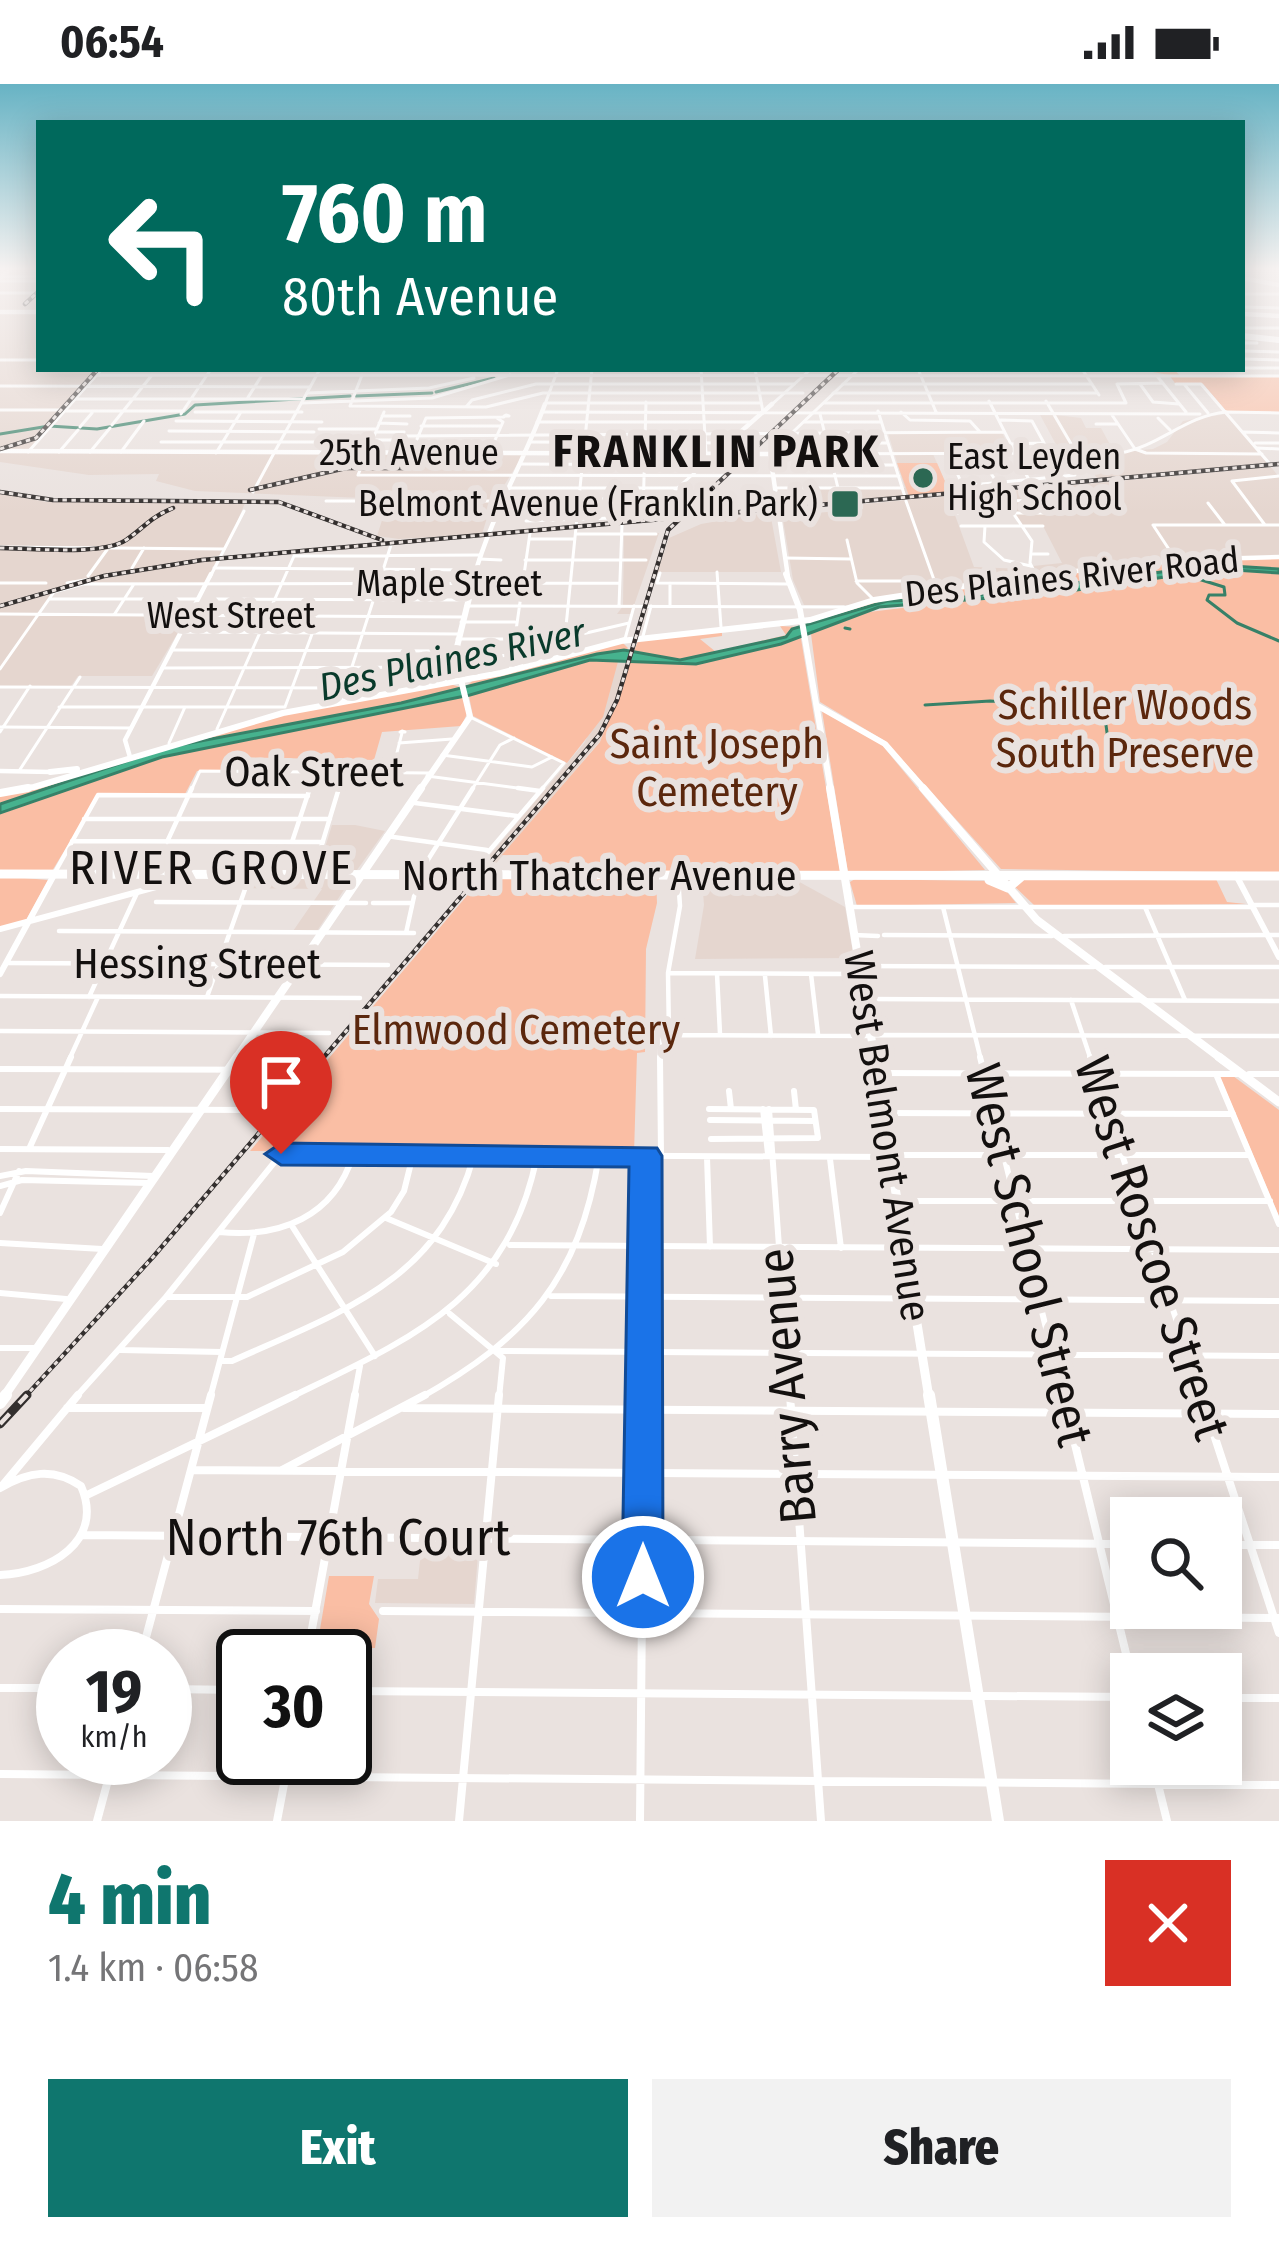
<!DOCTYPE html>
<html lang="en">
<head>
<meta charset="utf-8">
<style>
	body { margin:0; font-family:"Fira Sans Condensed",sans-serif; background:#f2f2f2; color:#202124; height:100vh; display:flex; flex-direction:column; font-size:45px; white-space:nowrap }
	* { box-sizing:border-box; margin:0 }
	p { font-size:39px; color:#757577 }
	.icon { flex:none; width:66px; height:66px; fill:none; stroke:currentColor; stroke-width:2; stroke-linecap:round; stroke-linejoin:round }
	.map { position:relative; height:1737px; overflow:hidden }
	.sheet { display:flex; flex-direction:column; background:#fff; flex:1 }
	.sheet>* { flex:none }
	.guide { position:absolute; left:36px; top:36px; width:1209px; height:252px; border-radius:0px; box-shadow:0 6px 30px #0003; background:#00695c; color:#fff; overflow:hidden }
	.tools { position:absolute; left:1110px; top:1413px; display:grid; gap:24px }
	.tools a { display:grid; place-items:center; width:132px; height:132px; border-radius:0px; background:#fff; box-shadow:0 6px 30px #0003; font-size:60px }
	.speed { position:absolute; left:36px; top:1545px; display:flex; gap:24px; font-size:60px; font-weight:700; text-align:center }
	.speed>* { display:grid; place-content:center; width:156px; height:156px; border-radius:50%; background:#fff; box-shadow:0 6px 30px #0003; line-height:1 }
	.speed small { font-size:30px; font-weight:400 }
	.speed .limit { border:6px solid #111; border-radius:18px; background:#fff; color:#111 }
	.pin { position:absolute; display:grid; place-items:center; width:102px; height:102px; color:#fff; margin:-123px -51px; border-radius:50% 50% 50% 0; rotate:-45deg; box-shadow:0 0 12px #0007 }
	.pin .icon { rotate:45deg }
	.me { position:absolute; width:132px; margin:-66px; rotate:0deg; stroke-linejoin:round; filter:drop-shadow(0 0 9px #0008) }
	.turn { display:flex; align-items:center; gap:42px; height:252px; padding:0 48px; font-size:54px }
	.turn .icon { width:156px; height:156px; stroke-width:2.5 }
	.turn b { display:block; font-size:84px; line-height:102px }
	.round { display:grid; place-items:center; flex:none; width:126px; height:126px; border-radius:0px; background:#f2f2f2 }
	.overview { display:flex; align-items:center; justify-content:space-between; height:204px; padding:0 48px }
	h1 { font-size:72px; font-weight:800; line-height:90px; color:#0f766e }
	.button { display:flex; gap:24px; margin-top:auto; padding:24px 48px }
	.button a { flex:1; height:138px; border-radius:0px; background:#0f766e; color:#fff; font-size:48px; font-weight:800; line-height:138px; text-align:center }
	.button a+a { background:#f2f2f2; color:#202124 }
	.status { display:flex; justify-content:space-between; align-items:center; height:84px; padding:0 60px; background:#fff; direction:ltr }
	.status svg { height:33px; fill:currentColor }
	.map>svg:first-child { display:block }
	.built { fill:#e5d6cf }
	.green { fill:#fabea4 }
	.water { fill:#46b28e; stroke:#378168; stroke-width:3 }
	.lines { fill:none; stroke-linecap:round; stroke-linejoin:round }
	.stream { stroke:#378168; stroke-width:3 }
	.minor-far3 { stroke:#fff; stroke-width:3 }
	.minor-far2 { stroke:#fff; stroke-width:4.5 }
	.minor-far1 { stroke:#fff; stroke-width:6 }
	.minor { stroke:#fff; stroke-width:8 }
	.tertiary-far2 { stroke:#fff; stroke-width:3 }
	.tertiary-far1 { stroke:#fff; stroke-width:4.5 }
	.tertiary { stroke:#fff; stroke-width:6 }
	.secondary-far5 { stroke:#fff; stroke-width:3 }
	.secondary-far4 { stroke:#fff; stroke-width:4.5 }
	.secondary-far3 { stroke:#fff; stroke-width:6 }
	.secondary-far2 { stroke:#fff; stroke-width:8 }
	.secondary-far1 { stroke:#fff; stroke-width:9 }
	.secondary { stroke:#fff; stroke-width:12 }
	.primary-far1 { stroke:#fff; stroke-width:4.5 }
	.primary { stroke:#fff; stroke-width:9 }
	.motorway { stroke:#fff; stroke-width:6 }
	.rail-far1-casing { stroke:#332f2e; stroke-width:4.5 }
	.rail-casing { stroke:#332f2e; stroke-width:9 }
	.rail-far1 { stroke:#eae2df; stroke-width:3; stroke-dasharray:4.5; stroke-linecap:butt }
	.rail { stroke:#eae2df; stroke-width:4.5; stroke-dasharray:14; stroke-linecap:butt }
	.route { fill:#1a73e8; stroke:#114b97; stroke-width:3 }
	.poi-dot { fill:#2c6853; stroke:#eae2df; stroke-width:4.5 }
	.labels { text-anchor:middle; dominant-baseline:central; stroke-width:12; stroke-linejoin:round; paint-order:stroke }
	.far-street-label { font-size:36px; fill:#13100f; stroke:#eae2df }
	.far-poi-label { font-size:36px; fill:#13100f; stroke:#eae2df; text-anchor:start }
	.far-water-label { font-size:39px; font-style:italic; fill:#093a2b; stroke:#eae2df }
	.park-label { font-size:42px; fill:#5b270d; stroke:#eae2df }
	.street-label { font-size:42px; fill:#13100f; stroke:#eae2df }
	.far-district-label { font-size:45px; font-weight:bold; letter-spacing:3px; fill:#13100f; stroke:#eae2df }
	.quarter-label { font-size:48px; letter-spacing:3px; fill:#13100f; stroke:#eae2df }
	.near-street-label { font-size:51px; fill:#13100f; stroke:#eae2df }
</style>
</head>
<body>
<div class="status"><b>06:54</b><svg viewBox="0 0 49 12"><path d="M0 12V9h3v3zM5 12V6h3v6zM10 12V3h3v9zM15 12V0h3v12zM26 1h20v11H26zM47 4h2v5h-2z"/></svg></div>
<div class="map">
<svg width="1279" height="1737" viewBox="0 0 1279 1737">
	<rect width="100%" height="100%" fill="#eae2df"/>
	<path class="built" d="M9,186H23L12,197H39V275H0V194Z
		M0,277H39V285H99L28,367H0Z
		M1039,329L1081,334L1086,344H1101L1114,368L1059,366Z
		M1225,330L1267,379L1098,396L1082,371L1153,365L1167,358L1183,337Z
		M888,349H1002L1012,368L933,370L950,409L779,424L776,404H905Z
		M0,369L523,371L490,424L482,450L399,455L377,452L383,433L361,420L363,414L195,407L156,397L159,390L89,391L0,378Z
		M1271,383L1279,393V472L1170,475L1039,489L1033,482L1062,479L1043,442L1019,441L1010,423H952L974,483L1022,485L1025,492L848,521H804L793,496L783,436H815V429L863,425V420Z
		M0,409L46,418L245,419L222,473L209,475L217,476L205,499L83,498L94,493L0,520Z
		M770,428L781,488H657L669,454L701,440Z
		M624,449H659L631,530H617L623,522Z
		M56,505L38,530L188,532L152,592H78L71,602H0V522Z
		M619,575L633,577L622,619L600,657L488,789H475L585,658Z
		M332,741H355L385,747L357,786L318,787Z
		M249,792L351,795L315,850H291L322,805L244,804Z
		M702,795H794L845,823L854,874L695,875L704,821Z
		M422,1458H479L474,1520L375,1519L378,1495H418Z"/>
	<path class="green" d="M1174,285L1180,292L1279,293V328H1227L1203,300L1175,299L1169,291L1141,286Z
		M897,379H937L950,409L909,412Z
		M1279,474V485L1216,481L949,515L887,517L808,543C842,518 898,514 940,507C1053,490 1165,478 1279,474Z
		M1219,485L1279,489V789L1001,785L885,657L820,618L811,550L853,530Z
		M780,542L798,543L800,549L840,787L528,789L531,772L502,771L600,658L639,554L722,545V552L700,555L716,568L786,551Z
		M622,558L628,564L619,574L603,633L567,679L473,632L467,602L473,596Z
		M450,600L460,603L468,628L461,642L382,648L374,676L233,673L227,686L197,687L185,710H99L52,787L0,788V711L270,633Z
		M822,627L882,661L985,786L848,789Z
		M0,792L48,796L26,836L0,844Z
		M482,794L656,795L657,819L646,865L645,968L637,969L634,1070L250,1067Z
		M855,795L986,797L1004,804L1016,819L857,822L850,798Z
		M1024,795H1216L1227,818L1246,820L1035,822L1013,801Z
		M1233,992L1279,1026V1132L1220,993Z
		M329,1492H374L369,1520L379,1535L375,1564L317,1563Z"/>
	<path class="water" d="M1216,481L1279,485V489L1219,485L1063,508L879,523L781,560L696,580L590,576L470,611L162,673L0,729V720L169,663L401,619L597,570L624,566L680,576L786,553L792,545L887,517L949,515Z"/>
	<g class="lines">
		<path class="stream" d="M436,308L494,294
			M356,312L432,309
			M0,350L49,342L97,345L185,330L195,321L350,312
			M1179,489L1224,503L1225,511H1209L1207,516L1237,539L1279,557
			M845,544L850,545
			M925,621L990,617L1082,623
			M1092,626L1106,641L1109,664"/>
		<path class="minor-far3" d="M3,193L39,192
			M0,197H39
			M0,209H39
			M1242,210H1279
			M1242,223L1279,224
			M1242,244H1279
			M1242,259H1257
			M1242,267L1279,268
			M1242,275L1279,276
			M0,276H39
			M1242,284H1279
			M701,285L706,369
			M755,285L763,328
			M918,285L936,328
			M1082,285L1099,311
			M97,291L1279,292
			M362,291L350,322L486,323L543,309H803
			M1157,292L1186,328
			M843,300H1092
			M1140,300L1153,318L1179,320
			M1176,300H1201L1269,379
			M1184,300L1208,329
			M0,302L310,303
			M307,309L429,304L474,294
			M833,309H1098
			M76,315H304
			M247,315L262,291
			M989,317L1029,396
			M1046,317L1077,370
			M302,319L432,314L510,291
			M546,319H760
			M824,319H1126L1117,300L1163,299
			M466,323L472,316L536,300H794
			M0,326H66
			M65,327H183
			M878,327L905,413
			M195,328H302
			M384,328L358,391L899,392
			M542,328L1200,330
			M901,328L910,336L970,337L980,348
			M1226,328L1279,329
			M181,330L211,285
			M820,330L838,404
			M506,331L509,332H504Z
			M1112,331L1135,365L1146,369L1262,370
			M382,332H410
			M1158,334L1170,346
			M1001,336L1032,337L1044,359L1010,360
			M176,337L322,338
			M537,338H752
			M804,338H881
			M379,339L407,340
			M1096,340H1118
			M112,341L152,291
			M421,342H501
			M80,343L92,329
			M319,345H377
			M169,347L314,348
			M1243,348L1279,349
			M403,352L1004,348
			M324,355H372
			M373,356H401L404,348H376
			M161,358H314
			M531,358L729,359
			M782,359H888
			M1255,359H1279
			M414,362H491
			M1257,364L1279,365
			M491,365L503,338L497,334
			M412,367L426,334L504,333
			M28,368L102,285
			M59,368L78,346
			M90,368L110,344
			M121,368L144,337
			M216,369L241,328
			M948,369L962,400L972,401L1075,391L1064,370
			M977,369L996,397
			M1040,369L1055,394
			M982,379H994
			M521,380L704,381
			M792,381H895
			M510,404H678
			M776,404H902
			M253,408L274,369
			M326,417H499
			M906,417L938,507
			M1208,419L1225,441
			M957,429H1047
			M643,432L646,318
			M526,437L641,433L666,414
			M1153,441H1279
			M1153,441L1176,476
			M1265,441L1232,397L1279,392
			M961,442H1043
			M985,442L984,458L1004,476L1031,482
			M576,450H656
			M529,455H575
			M847,456L857,499L874,516
			M0,463L224,465
			M1033,470H1048
			M785,474L851,475
			M479,475L501,476
			M525,476H646
			M132,484L144,464
			M214,484L476,486
			M717,488L721,543
			M660,489L657,499L789,500
			M1036,491L1030,479L1032,457L1005,417L1038,416
			M88,492L109,463
			M856,497H904
			M0,499H46
			M67,499L220,473
			M670,499V522
			M50,515H198
			M217,515L467,516
			M466,522L844,523
			M619,522L622,441
			M0,530L463,533
			M114,531L134,500
			M461,538H515
			M181,548L458,550
			M643,552L651,522
			M565,554L629,539
			M457,555H511
			M625,555L634,522
			M172,566L454,567
			M563,572L592,285
			M456,576L510,571
			M162,584L456,583
			M0,585L54,508L83,500L619,499
			M510,588L530,449
			M0,603L345,604
			M341,617L391,461
			M59,623H285
			M285,623L312,550
			M470,633L564,679L540,707
			M0,643L131,644
			M217,645L294,472L480,471
			M402,647L405,648H400Z
			M0,648L30,602
			M169,659L185,623
			M399,659L452,655
			M442,671L532,683L552,673
			M19,687L80,593
			M392,688L402,649
			M427,692L540,707
			M191,707L200,687L429,689
			M309,707L315,690
			M338,707L348,676
			M471,707L500,661L514,654"/>
		<path class="minor-far2" d="M518,704L540,707
			M415,719L517,732
			M84,735H330
			M386,752L487,766
			M72,757L323,758
			M167,758L192,704
			M292,758L310,704
			M472,787L543,704
			M54,790L98,711L308,712
			M313,790L339,704
			M156,818L366,819
			M373,819H412
			M1251,821H1279
			M850,823H1252
			M943,823L981,976
			M1145,823L1185,916
			M59,847L414,849
			M406,849L419,790L473,704
			M854,851L878,852
			M884,851L1052,852
			M1064,852L1279,851
			M6,879L388,881
			M859,882L1094,883
			M1105,883H1279
			M668,889L861,890
			M717,890L720,950
			M811,890L818,950
			M765,892L771,952
			M0,912L360,914
			M89,913L137,809
			M207,913L249,794
			M865,915L1279,917
			M1071,916L1091,976
			M0,947L329,949
			M669,951L871,952
			M871,951L1279,952
			M69,976L98,913
			M660,976V955L669,951L668,889L680,822L678,793"/>
		<path class="minor-far1" d="M660,973L661,1072
			M980,973L1063,1314
			M1090,973L1202,1314
			M0,985L297,986
			M877,989L1237,990
			M1216,990L1279,1140
			M1249,990H1279
			M729,1007L731,1025
			M794,1007L796,1026
			M0,1025L263,1026
			M709,1025L814,1026L818,1054L711,1055
			M763,1025L768,1070
			M769,1025L790,1314
			M884,1029L1233,1030
			M710,1036L815,1037
			M0,1065L168,1066
			M29,1065L71,973
			M890,1071H1250
			M707,1073L710,1163
			M830,1075L841,1164
			M0,1092L26,1087L153,1092
			M0,1102L22,1096L148,1099
			M898,1117H1270
			M0,1129L19,1087
			M386,1134L496,1180
			M292,1142L375,1272
			M219,1148C280,1154 334,1133 353,1071
			M0,1159L102,1165
			M510,1161L1279,1166
			M0,1209L66,1215
			M551,1212L1279,1217
			M166,1213H247L343,1168L391,1128L404,1107L413,1071
			M450,1230L503,1274L499,1314
			M0,1264H35
			M120,1266L222,1268
			M498,1267L1279,1272
			M221,1277H232C341,1228 440,1197 474,1071
			M75,1314L166,1213L281,1070L891,1073
			M210,1314L254,1150
			M289,1314C410,1255 508,1216 537,1072
			M354,1314L360,1282
			M420,1314C528,1253 579,1195 599,1072
			M644,1314L646,1072"/>
		<path class="minor" d="M790,1311L821,1737
			M1063,1311L1131,1590
			M1201,1311L1279,1549
			M67,1324H205
			M404,1324L1279,1330
			M192,1386L1279,1393
			M282,1386L425,1311
			M3,1401L78,1311
			M0,1404C28,1388 53,1383 81,1402C105,1457 50,1489 0,1491
			M87,1411L295,1311
			M82,1451L1131,1460
			M1221,1461H1279
			M0,1525L316,1527
			M383,1527L1279,1534
			M141,1572L211,1311
			M307,1572L355,1311
			M0,1604H63
			M165,1605L243,1606
			M345,1607L1131,1613
			M1221,1614H1279
			M1153,1680L1167,1737
			M0,1690L1279,1701
			M97,1737L114,1674
			M277,1737L289,1674
			M459,1737L499,1311
			M640,1737L644,1311"/>
		<path class="tertiary-far2" d="M773,367L859,285
			M274,369L320,285
			M770,370L1120,369C1160,362 1185,332 1226,328
			M499,417L666,414L717,369
			M210,493L244,427"/>
		<path class="tertiary-far1" d="M130,673L125,656L211,490
			M0,687L51,688"/>
		<path class="tertiary" d="M1236,791L1279,873
			M0,845L193,793
			M0,890L54,791"/>
		<path class="secondary-far5" d="M544,323L558,285
			M769,323L811,285"/>
		<path class="secondary-far4" d="M0,367L770,370L788,493
			M718,368L772,320
			M474,493C491,432 523,380 545,320
			M1022,493L1176,476L1279,473"/>
		<path class="secondary-far3" d="M786,490L800,526L831,707
			M621,557L810,536L874,516L1044,490
			M818,622L885,660L926,707
			M50,688L77,685
			M34,703L283,629L501,589L625,556
			M11,707L34,703
			M419,707L470,633L455,571L475,490"/>
		<path class="secondary-far2" d="M830,704L875,976
			M923,704L1037,836L1223,976
			M0,709L28,704
			M235,976L421,704"/>
		<path class="secondary-far1" d="M874,973L929,1314
			M1219,973L1279,1018
			M3,1314L237,973"/>
		<path class="secondary" d="M929,1311L998,1737
			M0,1319L6,1311"/>
		<path class="primary-far1" d="M0,194L9,186
			M1242,194L1279,201
			M0,228H39
			M1242,230L1279,232"/>
		<path class="primary" d="M0,790L1279,792
			M989,796L1008,804L1021,793"/>
		<path class="motorway" d="M1242,252L1279,256"/>
		<g class="rail-far1-casing">
			<path id="rail-far1" d="M25,220L39,207
				M0,365L36,354L98,285
				M250,406L346,384H404
				M0,408L53,416L279,418L382,456
				M0,464C29,464 103,472 126,456C145,443 149,434 173,424
				M0,522L104,492L202,476L1279,380
				M24,1314L153,1173L600,650L617,616L668,446L839,285"/>
		</g>
		<g class="rail-casing">
			<path id="rail" d="M0,1340L27,1311"/>
		</g>
		<use href="#rail-far1" class="rail-far1"/>
		<use href="#rail" class="rail"/>
	</g>
	<linearGradient id="sky" x2="0" y2="1"><stop stop-color="#67b3c4"/><stop offset="0.43" stop-color="#f6f2f1"/><stop offset="1" stop-color="#f6f2f1" stop-opacity="0"/></linearGradient>
	<rect width="1279" height="429" fill="url(#sky)"/>
	<path class="route" d="M281,1059L657,1064L662,1072L663,1493L657,1506L643,1512L628,1506L622,1493L629,1083L281,1081L265,1070Z"/>
	<g class="poi-dot">
		<circle cx="923" cy="394" r="12"/>
		<rect x="830" y="405" width="30" height="30" rx="6"/>
	</g>
	<g class="labels">
		<g class="far-street-label">
			<text x="409" y="369">25th Avenue</text>
			<text transform="translate(1072 493) rotate(-6)">Des Plaines River Road</text>
			<text x="449" y="500">Maple Street</text>
			<text x="231" y="532">West Street</text>
		</g>
		<g class="far-poi-label">
			<text x="947" y="373">East Leyden<tspan x="947" dy="41">High School</tspan></text>
			<text x="818" y="420" text-anchor="end">Belmont Avenue (Franklin Park)</text>
		</g>
		<g class="far-water-label">
			<text transform="translate(452 576) rotate(-12)">Des Plaines River</text>
		</g>
		<g class="park-label">
			<text x="1125" y="621">Schiller Woods<tspan x="1125" dy="48">South Preserve</tspan></text>
			<text x="717" y="660">Saint Joseph<tspan x="717" dy="48">Cemetery</tspan></text>
			<text x="516" y="946">Elmwood Cemetery</text>
		</g>
		<g class="street-label">
			<text x="314" y="688">Oak Street</text>
			<text x="599" y="792">North Thatcher Avenue</text>
			<text x="197" y="880">Hessing Street</text>
			<text transform="translate(887 1052) rotate(81)">West Belmont Avenue</text>
		</g>
		<g class="far-district-label">
			<text x="717" y="368">FRANKLIN PARK</text>
		</g>
		<g class="quarter-label">
			<text x="212" y="784">RIVER GROVE</text>
		</g>
		<g class="near-street-label">
			<text transform="translate(1152 1164) rotate(72)">West Roscoe Street</text>
			<text transform="translate(1029 1171) rotate(76)">West School Street</text>
			<text transform="translate(787 1302) rotate(-95)">Barry Avenue</text>
			<text x="338" y="1454">North 76th Court</text>
		</g>
	</g>
</svg>
<div class="tools">
<a><svg class="icon" aria-label="search" viewBox="0 0 24 24"><circle cx="10" cy="10" r="6"/><path d="M15 15l6 6"/></svg></a>
<a><svg class="icon" aria-label="layers" viewBox="0 0 24 24"><path d="M12 4l9 5-9 5-9-5zM3 14l9 5 9-5"/></svg></a>
</div>
<div class="speed"><div>19<small>km/h</small></div><div class="limit">30</div></div>
<div class="pin" style="left:281px;top:1070px;background:#d93025"><svg class="icon" aria-label="arrive" viewBox="0 0 24 24"><path d="M6 21V4h12l-3 4 3 4H6"/></svg></div>
<svg class="me" style="left:643px;top:1493px" viewBox="-20 -20 40 40"><circle r="17" fill="#1a73e8" stroke="#fff" stroke-width="3"/><path d="M0-11L8 9 0 5-8 9z" fill="#fff"/></svg>
<div class="guide">
<div class="turn"><svg class="icon" aria-label="left" viewBox="0 0 24 24"><path d="M17 20v-9H6M10 6l-5 5 5 5"/></svg><div><b>760 m</b>80th Avenue</div></div>
</div>
</div>
<section class="sheet">
<div class="overview"><div><h1>4 min</h1><p>1.4 km · 06:58</p></div><a class="round" style="background:#d93025;color:#fff"><svg class="icon" aria-label="close" viewBox="0 0 24 24"><path d="M6 6l12 12M18 6L6 18"/></svg></a></div>
<div class="button"><a>Exit</a><a>Share</a></div>
</section>
</body>
</html>
